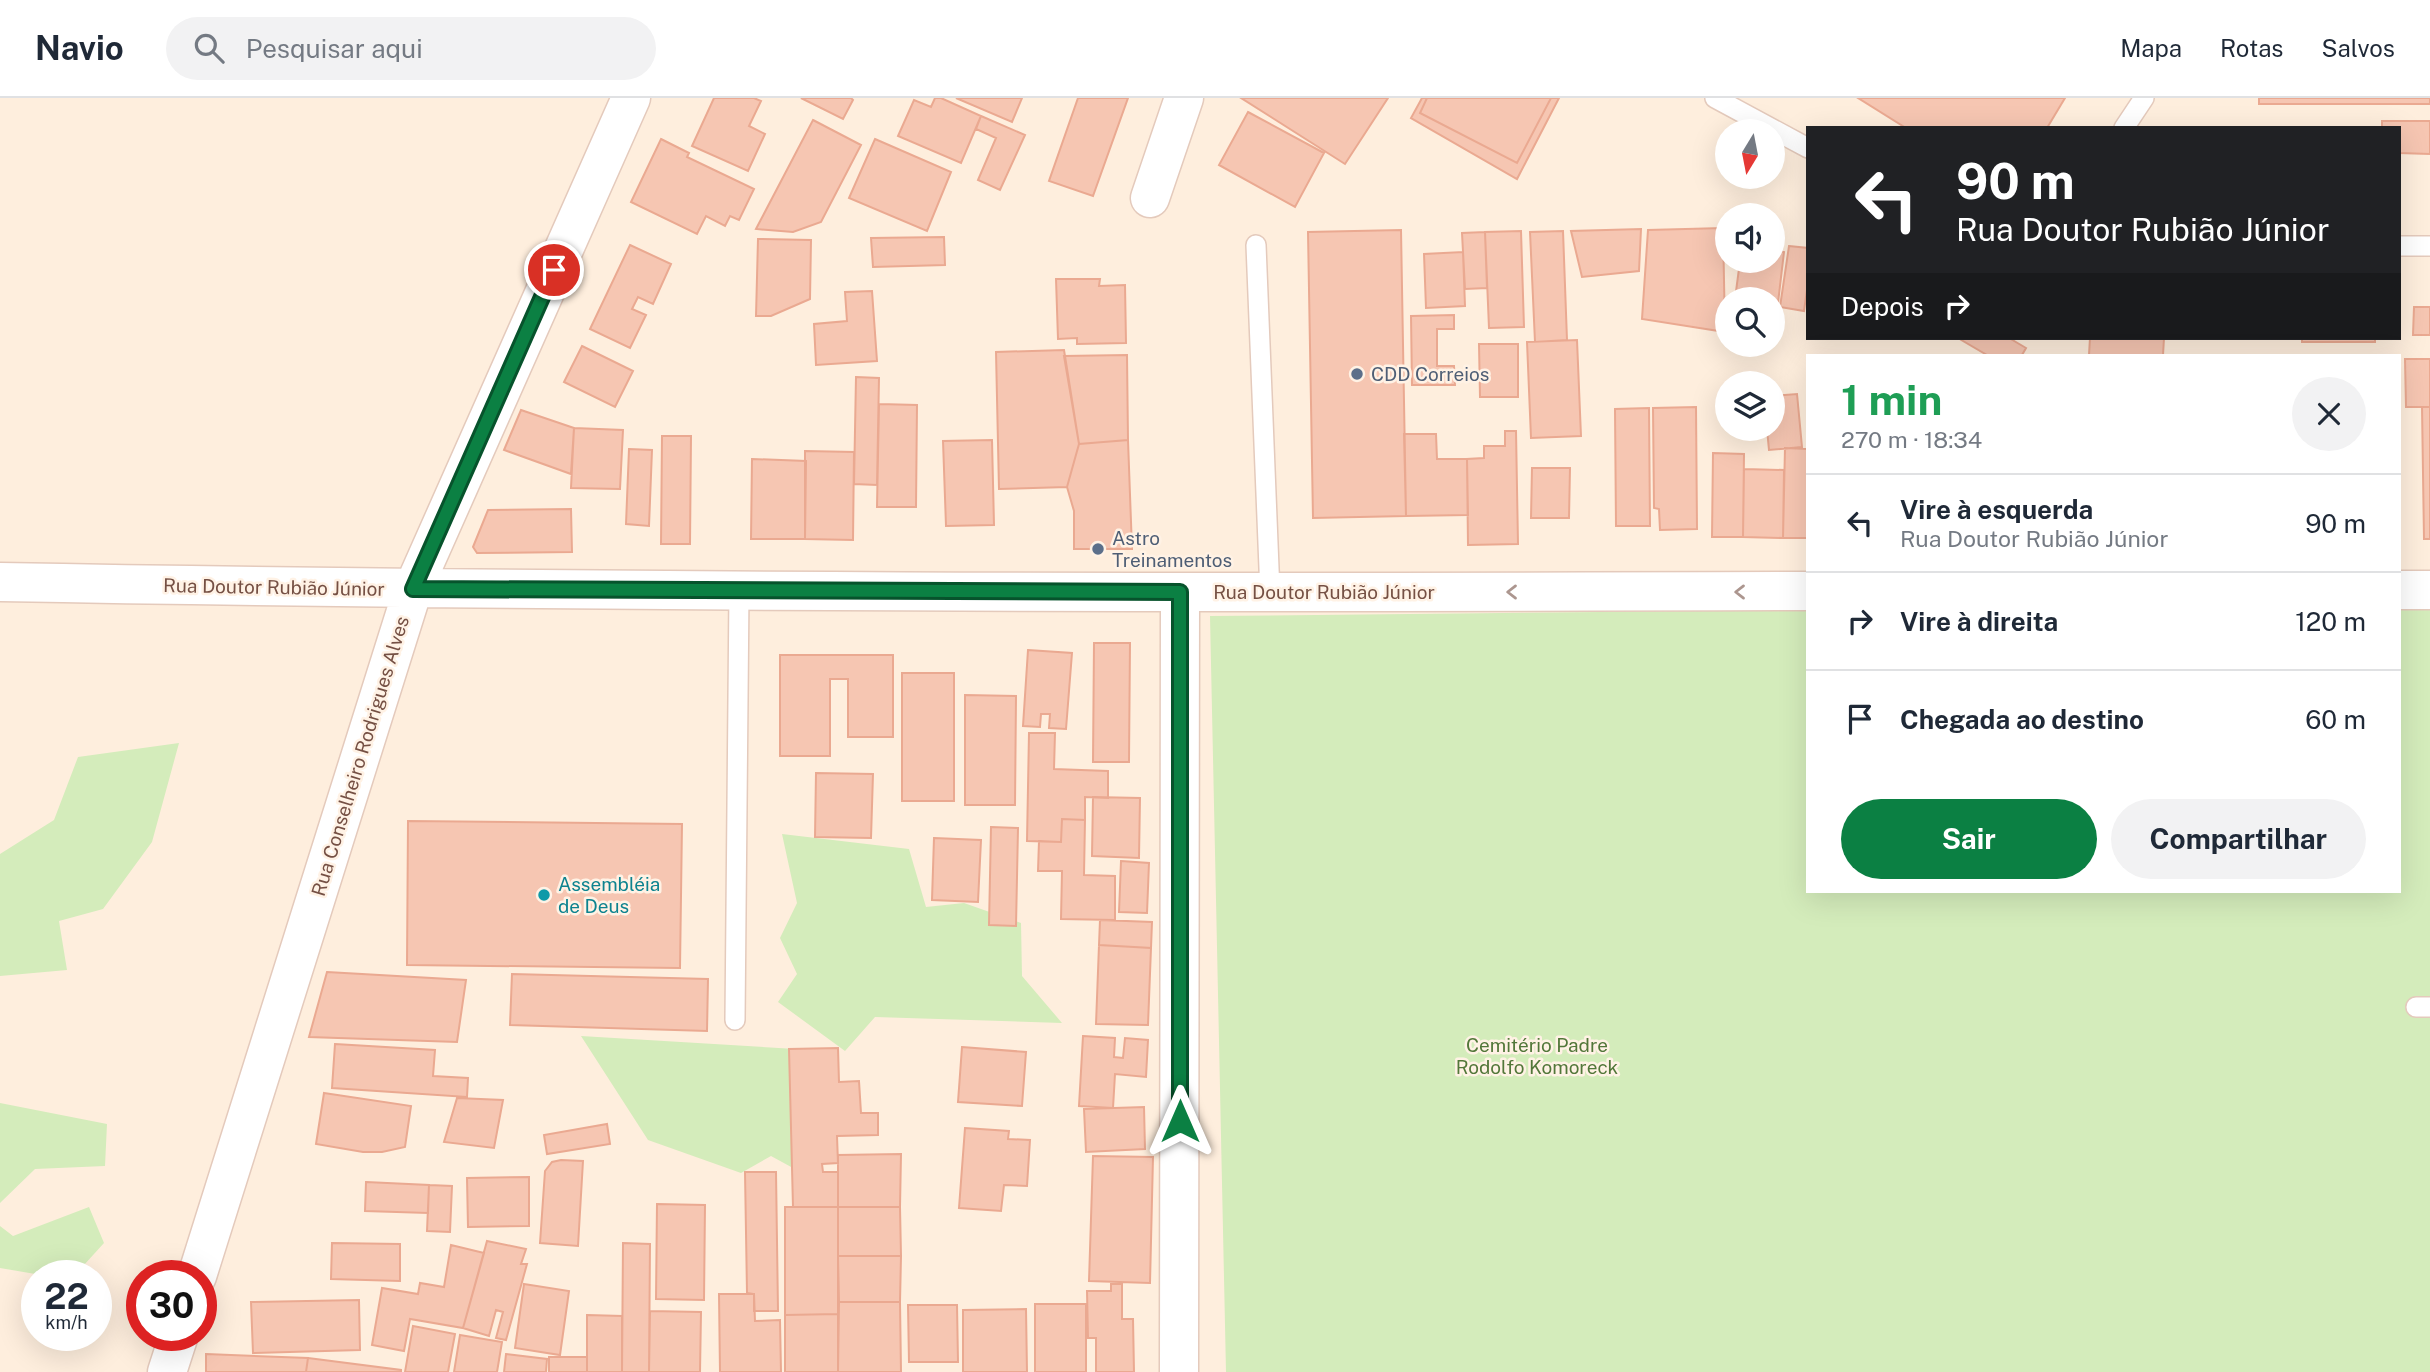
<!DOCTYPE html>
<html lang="pt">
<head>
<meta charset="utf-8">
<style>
	body { margin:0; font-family:"Public Sans",sans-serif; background:#f2f2f3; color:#1f2937; height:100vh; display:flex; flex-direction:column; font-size:26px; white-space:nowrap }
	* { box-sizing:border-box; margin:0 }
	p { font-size:23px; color:#747a83 }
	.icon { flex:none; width:38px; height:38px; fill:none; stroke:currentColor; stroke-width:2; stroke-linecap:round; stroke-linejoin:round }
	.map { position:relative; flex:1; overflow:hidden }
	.details { position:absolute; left:1806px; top:256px; width:595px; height:539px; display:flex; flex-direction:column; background:#fff; border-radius:0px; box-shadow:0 7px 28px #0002 }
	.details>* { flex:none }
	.banner { position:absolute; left:1806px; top:28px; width:595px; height:214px; border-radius:0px; box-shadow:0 7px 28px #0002; background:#202124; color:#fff; overflow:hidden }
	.needle { width:46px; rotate:190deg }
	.fabs { position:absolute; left:1715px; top:21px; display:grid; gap:14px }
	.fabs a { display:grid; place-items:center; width:70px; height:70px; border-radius:50%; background:#fff; box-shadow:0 7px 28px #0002; font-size:35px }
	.speed { position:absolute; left:21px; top:1162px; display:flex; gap:14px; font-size:35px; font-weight:700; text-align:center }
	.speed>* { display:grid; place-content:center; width:91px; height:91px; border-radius:50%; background:#fff; box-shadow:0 7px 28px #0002; line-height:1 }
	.speed small { font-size:18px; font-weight:400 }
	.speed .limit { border:10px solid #d22; background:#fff; color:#111 }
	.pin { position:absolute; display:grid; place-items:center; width:60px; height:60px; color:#fff; margin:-30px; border:4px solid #fff; border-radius:50%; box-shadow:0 2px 7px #0007 }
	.me { position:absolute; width:77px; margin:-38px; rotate:0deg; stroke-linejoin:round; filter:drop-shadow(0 0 5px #0008) }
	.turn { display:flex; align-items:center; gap:24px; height:147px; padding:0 35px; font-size:32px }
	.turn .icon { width:91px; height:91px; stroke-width:2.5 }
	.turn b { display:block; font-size:49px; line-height:60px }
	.then { display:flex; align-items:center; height:66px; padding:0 35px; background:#0003; gap:14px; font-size:26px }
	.round { display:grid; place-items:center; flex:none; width:74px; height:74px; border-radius:37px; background:#f2f2f3 }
	.overview { display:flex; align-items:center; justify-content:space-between; height:119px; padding:0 35px }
	h1 { font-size:42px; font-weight:700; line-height:52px; color:#1e9e55 }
	.action { display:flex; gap:14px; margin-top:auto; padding:14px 35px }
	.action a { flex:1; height:80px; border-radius:42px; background:#0b8043; color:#fff; font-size:28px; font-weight:700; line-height:80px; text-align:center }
	.action a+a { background:#f2f2f3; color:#1f2937 }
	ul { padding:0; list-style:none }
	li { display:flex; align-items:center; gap:21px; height:98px; padding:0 35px; border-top:2px solid #e0e1e3 }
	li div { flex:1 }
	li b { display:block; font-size:26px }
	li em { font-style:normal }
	header { display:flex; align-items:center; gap:42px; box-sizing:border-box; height:98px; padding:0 35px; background:#fff; border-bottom:2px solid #e0e1e3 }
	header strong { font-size:33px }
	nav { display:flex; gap:38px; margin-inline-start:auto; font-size:24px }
	.search { width:490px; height:63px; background:#f2f2f3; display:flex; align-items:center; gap:18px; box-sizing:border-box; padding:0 24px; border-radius:38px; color:#747a83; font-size:26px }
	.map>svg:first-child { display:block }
	.green { fill:#d4ecbb }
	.building { fill:#f6c6b2; stroke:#eaa991; stroke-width:2 }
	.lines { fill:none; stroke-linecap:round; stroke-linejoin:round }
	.service-casing { stroke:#e4cabc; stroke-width:22 }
	.minor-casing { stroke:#e4cabc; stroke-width:41 }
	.service { stroke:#fff; stroke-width:19 }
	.minor { stroke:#fff; stroke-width:38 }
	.oneway { stroke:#ac968f }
	.route-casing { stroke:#07532c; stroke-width:18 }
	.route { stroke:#0b8043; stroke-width:12 }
	.service-dot { fill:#5c6f8a; stroke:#fff2e5; stroke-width:2.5 }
	.culture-dot { fill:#0f9aa8; stroke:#fff2e5; stroke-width:2.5 }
	.labels { text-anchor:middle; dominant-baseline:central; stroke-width:5; stroke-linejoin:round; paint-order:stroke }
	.service-label { font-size:19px; fill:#4e5e75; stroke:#fff2e5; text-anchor:start }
	.street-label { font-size:19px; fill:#755044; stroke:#fff2e5 }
	.culture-label { font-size:19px; fill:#0d838f; stroke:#fff2e5; text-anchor:start }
	.park-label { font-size:19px; fill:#527739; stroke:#fff2e5 }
</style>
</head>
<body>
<header>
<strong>Navio</strong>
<div class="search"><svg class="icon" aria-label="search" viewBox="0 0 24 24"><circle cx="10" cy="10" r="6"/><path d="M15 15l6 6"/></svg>Pesquisar aqui</div>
<nav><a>Mapa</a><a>Rotas</a><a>Salvos</a></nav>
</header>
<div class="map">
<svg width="2430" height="1274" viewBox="0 0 2430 1274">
	<rect width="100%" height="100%" fill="#feeedd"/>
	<path class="green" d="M2399,506H2430V1274H1226L1210,518L1808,512V793H2399Z
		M179,645L152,744L103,811L59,823L67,872L0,878V756L54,722L78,659Z
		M782,736L909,751L926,809L964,805L1021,825L1022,878L1062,925L875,919L845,953L778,904L797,876L780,840L797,805Z
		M581,938L812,952L793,1070L771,1058L741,1075L648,1042Z
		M0,1005L107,1026L105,1068L35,1071L0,1105Z
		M89,1109L104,1145L74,1178H47L0,1170V1128L13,1138Z"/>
	<path class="building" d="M714,0H754L761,3L749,28L765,36L748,73L692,48Z
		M801,0H851L853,2L843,21Z
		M935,0H941L981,18L961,65L898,38L914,2L931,9Z
		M956,0H1022L1012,24Z
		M1078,0H1128L1093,98L1049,83Z
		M1241,0H1388L1345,66Z
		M1422,0H1559L1517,81L1411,20Z
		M1427,0H1551L1517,65L1420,15Z
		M1858,0H2065L2047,30H1906Z
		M2259,0H2430V6H2259Z
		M1248,14L1324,55L1295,109L1219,67Z
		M981,18L1025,37L1000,92L978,82L996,40L976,31Z
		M813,22L861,47L821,124L793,134L756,131Z
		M2382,23H2430V56L2399,55V30H2382Z
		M661,41L689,55L687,59L754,91L739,122L730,118L725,128L706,118L697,136L631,104Z
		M875,41L951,74L927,133L849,100Z
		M1723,130L1725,234L1642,221L1648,132Z
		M1641,131L1639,173L1582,179L1571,133Z
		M1401,132L1406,418L1313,420L1308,134Z
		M1521,133L1524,229L1489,230L1485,134Z
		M1563,133L1567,242L1535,244L1530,134Z
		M1485,134L1487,190L1465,191L1462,135Z
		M944,139L945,167L873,169L871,140Z
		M758,141L811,142L810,201L771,218H756Z
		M630,147L671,166L653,206L638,199L632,211L646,217L630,250L590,231Z
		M1789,148L1808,150V185L1804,213L1780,209Z
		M1773,152L1784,154L1775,230H1773V201H1735L1740,163H1773Z
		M1463,154L1465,208L1426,210L1424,156Z
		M1056,181H1100L1099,188L1125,187L1126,245L1077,246V240L1058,241Z
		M872,193L877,263L816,267L814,226L847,223L845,194Z
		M2414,209H2430V237H2413Z
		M1454,217V231H1437V268H1454L1455,287H1412L1411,218Z
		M1958,240H2009L2026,250L2022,257H1987Z
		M2090,240H2164L2163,257H2174H2089Z
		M2302,240H2375V244H2302Z
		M1577,242L1581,338L1531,340L1527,244Z
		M1479,246H1518V299H1480Z
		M582,248L633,273L615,309L564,284Z
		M1064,252L1079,346L1067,389L999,391L996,254Z
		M1127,257L1128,342L1079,346L1064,258Z
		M2405,261H2430V309H2406Z
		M856,279L879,280L877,387L854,386Z
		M1797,296L1802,349L1769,352L1767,331H1773V298Z
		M879,306L917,307L916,409H877Z
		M1696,309L1697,431L1660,432L1659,411L1654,410L1653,310Z
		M2422,309H2430V441H2424Z
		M1649,310L1650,428H1616L1615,311Z
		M521,312L574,330L571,376L504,352Z
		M574,330L623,332L620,391L571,390Z
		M1505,333H1516L1518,446L1468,447L1467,361L1484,360V348H1505Z
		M1404,336H1436L1437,361H1467L1468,417L1406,418Z
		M662,338H691L690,446H661Z
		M992,342L994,427L946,428L943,343Z
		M1128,342L1132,451H1074V413L1067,389L1079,346Z
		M1785,350L1808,351V440H1783Z
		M629,351L652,352L649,428L626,426Z
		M805,353L854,354L853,442L805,441Z
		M1713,355L1744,356L1743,439H1712Z
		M752,361L806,363L805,441H751Z
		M1532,370H1570L1569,420H1531Z
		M1744,371L1784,372L1783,440L1743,439Z
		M571,411L572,454L477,455L473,449L488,412Z
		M1094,545H1130L1129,664H1093Z
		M1028,552L1072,555L1066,631L1049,630L1050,616H1041L1040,629L1023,628Z
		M780,557H893V639H848V581H830V658H780Z
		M902,575H954V703H902Z
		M965,597L1016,598L1015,707H965Z
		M1029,635H1055L1054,671L1108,673V700L1085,699V722L1062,721L1061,744L1027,743Z
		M816,675L873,676L871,740L815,739Z
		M1093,699L1140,700L1139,760L1092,758Z
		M1062,721L1085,722L1084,777L1115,778V822L1061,821L1062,773H1038L1039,743L1061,744Z
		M408,723L682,726L680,870L407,867Z
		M991,729L1018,730L1016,828L989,827Z
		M934,740L981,742L978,804L932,802Z
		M1121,763L1149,765L1147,815L1119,814Z
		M1100,822L1152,824L1151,850L1099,847Z
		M1099,847L1151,850L1148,927L1096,926Z
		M327,874L466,882L457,944L309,939Z
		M512,876L708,881L707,933L510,927Z
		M1083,938L1115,940L1114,959L1123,960L1125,940L1148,942L1146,979L1115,976L1113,1010L1079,1008Z
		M335,946L435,952L433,978L468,980L467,999L332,990Z
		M962,949L1026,954L1022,1008L958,1004Z
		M838,950L839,984L859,983L861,1015H878V1037L837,1038L838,1065L822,1066L823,1074H838V1109H793L789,951Z
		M324,995L411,1008L405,1049L382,1054H363L316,1046Z
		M457,1000L503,1002L494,1050L444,1044Z
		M1144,1009L1145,1051L1086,1054L1084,1011Z
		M607,1026L610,1046L547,1056L544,1037Z
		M965,1030L1009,1033L1008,1041L1030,1042L1027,1088L1004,1087L1001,1113L959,1110Z
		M901,1056L900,1109H838V1057Z
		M1093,1058L1153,1059L1150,1185L1089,1183Z
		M561,1062L583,1063L578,1148L540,1145L545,1073L552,1064Z
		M745,1074H776L778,1213H754V1196L747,1195Z
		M529,1079V1128L468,1129L467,1080Z
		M366,1084L429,1087L428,1115L365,1113Z
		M429,1087L452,1088L450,1134L427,1133Z
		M657,1106L705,1107L704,1202L656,1201Z
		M785,1109H838V1216L785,1217Z
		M838,1109H900L901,1158H838Z
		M487,1143L526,1151L521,1166H527L506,1242L496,1240L503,1214L496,1212L489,1238L463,1230Z
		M332,1145L400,1146V1183L331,1181Z
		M623,1145L650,1146L649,1274H622Z
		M451,1147L484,1155L463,1230L410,1221L404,1253L372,1247L382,1190L418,1196L420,1185L444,1189Z
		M838,1158H901L900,1204H839Z
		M524,1186L569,1193L560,1257L515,1250Z
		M1111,1186H1122V1221H1133L1134,1274H1096V1240H1088L1087,1193H1111Z
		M719,1196H754L755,1223L780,1222L781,1274H720Z
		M359,1202L360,1252L253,1255L251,1204Z
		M839,1204H900L901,1274H838Z
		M1035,1206H1086V1274H1035Z
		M908,1207H957L958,1264H909Z
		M1026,1211L1027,1274H963V1212Z
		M650,1213L701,1214L700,1274H649Z
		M838,1216V1274H785V1217Z
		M587,1217L622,1218V1274H587Z
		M413,1228L455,1236L448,1274H405Z
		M460,1237L502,1244L497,1274H454Z
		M206,1256L308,1260L306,1274H206Z
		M506,1256L547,1261L546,1274H504Z
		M549,1259H587V1274H549Z
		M308,1260L401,1272V1274H306Z"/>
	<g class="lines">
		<g class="service-casing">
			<path id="service" d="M1715,0L1808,50
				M2124,30L2144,0
				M1256,147L1270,495
				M2399,148H2430
				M2416,909H2430
				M735,922L739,493"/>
		</g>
		<g class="minor-casing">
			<path id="minor" d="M1150,100L1184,0
				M0,484C603,495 1205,495 1808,493
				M2399,492H2430
				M197,1178L413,491L631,0
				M167,1274L179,1237
				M1179,1274L1180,494"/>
		</g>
		<use href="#service" class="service"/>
		<use href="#minor" class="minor"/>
	</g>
	<defs><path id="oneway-chevron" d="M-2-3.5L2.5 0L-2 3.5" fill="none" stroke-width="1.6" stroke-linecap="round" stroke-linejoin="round" transform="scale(1.75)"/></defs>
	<g class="oneway">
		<use href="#oneway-chevron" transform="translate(1512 494) rotate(180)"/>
		<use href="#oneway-chevron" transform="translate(1740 494) rotate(180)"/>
	</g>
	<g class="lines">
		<g class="route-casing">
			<path id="route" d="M554,172L413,491L1180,494V1023"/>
		</g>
		<use href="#route" class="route"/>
	</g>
	<g class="service-dot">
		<circle cx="1357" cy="276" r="7"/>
		<circle cx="1098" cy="451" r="7"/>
	</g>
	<circle class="culture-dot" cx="544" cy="797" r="7"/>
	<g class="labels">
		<g class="service-label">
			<text x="1371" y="276">CDD Correios</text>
			<text x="1112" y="440">Astro<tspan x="1112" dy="22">Treinamentos</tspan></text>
		</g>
		<g class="street-label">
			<text transform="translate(274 489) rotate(1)">Rua Doutor Rubião Júnior</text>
			<text x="1324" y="494">Rua Doutor Rubião Júnior</text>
			<text transform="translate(360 658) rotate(-73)">Rua Conselheiro Rodrigues Alves</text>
		</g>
		<g class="culture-label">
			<text x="558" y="786">Assembléia<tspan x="558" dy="22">de Deus</tspan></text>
		</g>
		<g class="park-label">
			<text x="1537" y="947">Cemitério Padre<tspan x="1537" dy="22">Rodolfo Komoreck</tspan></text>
		</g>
	</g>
</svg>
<div class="fabs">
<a><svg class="needle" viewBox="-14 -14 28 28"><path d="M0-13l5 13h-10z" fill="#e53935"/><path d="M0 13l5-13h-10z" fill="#747a83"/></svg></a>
<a><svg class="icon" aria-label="sound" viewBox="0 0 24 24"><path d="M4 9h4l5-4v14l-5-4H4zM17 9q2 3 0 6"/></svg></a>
<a><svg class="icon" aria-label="search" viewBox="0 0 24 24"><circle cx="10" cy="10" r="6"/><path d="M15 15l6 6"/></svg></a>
<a><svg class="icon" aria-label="layers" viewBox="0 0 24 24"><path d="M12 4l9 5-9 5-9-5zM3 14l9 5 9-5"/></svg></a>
</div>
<div class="speed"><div>22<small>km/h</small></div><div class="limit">30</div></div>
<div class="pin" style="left:554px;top:172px;background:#d93025"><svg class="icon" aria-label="arrive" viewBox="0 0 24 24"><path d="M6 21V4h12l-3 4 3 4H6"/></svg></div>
<svg class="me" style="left:1180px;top:1023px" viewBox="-20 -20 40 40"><path d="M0-17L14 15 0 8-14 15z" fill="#0b8043" stroke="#fff" stroke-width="4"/></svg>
<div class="banner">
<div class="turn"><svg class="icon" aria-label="left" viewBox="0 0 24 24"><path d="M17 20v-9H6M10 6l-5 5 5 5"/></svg><div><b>90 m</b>Rua Doutor Rubião Júnior</div></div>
<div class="then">Depois<svg class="icon" aria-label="right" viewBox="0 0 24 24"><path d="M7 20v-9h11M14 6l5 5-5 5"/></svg></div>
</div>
<section class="details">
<div class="overview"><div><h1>1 min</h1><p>270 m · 18:34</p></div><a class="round"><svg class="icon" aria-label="close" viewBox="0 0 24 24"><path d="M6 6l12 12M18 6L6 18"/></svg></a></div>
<ul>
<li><svg class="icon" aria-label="left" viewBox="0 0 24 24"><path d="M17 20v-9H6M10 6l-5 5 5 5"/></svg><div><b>Vire à esquerda</b><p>Rua Doutor Rubião Júnior</p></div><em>90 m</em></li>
<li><svg class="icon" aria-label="right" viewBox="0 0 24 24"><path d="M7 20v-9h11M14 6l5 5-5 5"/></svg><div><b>Vire à direita</b></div><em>120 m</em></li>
<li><svg class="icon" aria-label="arrive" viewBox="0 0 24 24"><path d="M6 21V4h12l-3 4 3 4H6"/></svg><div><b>Chegada ao destino</b></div><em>60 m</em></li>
</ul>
<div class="action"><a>Sair</a><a>Compartilhar</a></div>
</section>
</div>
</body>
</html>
